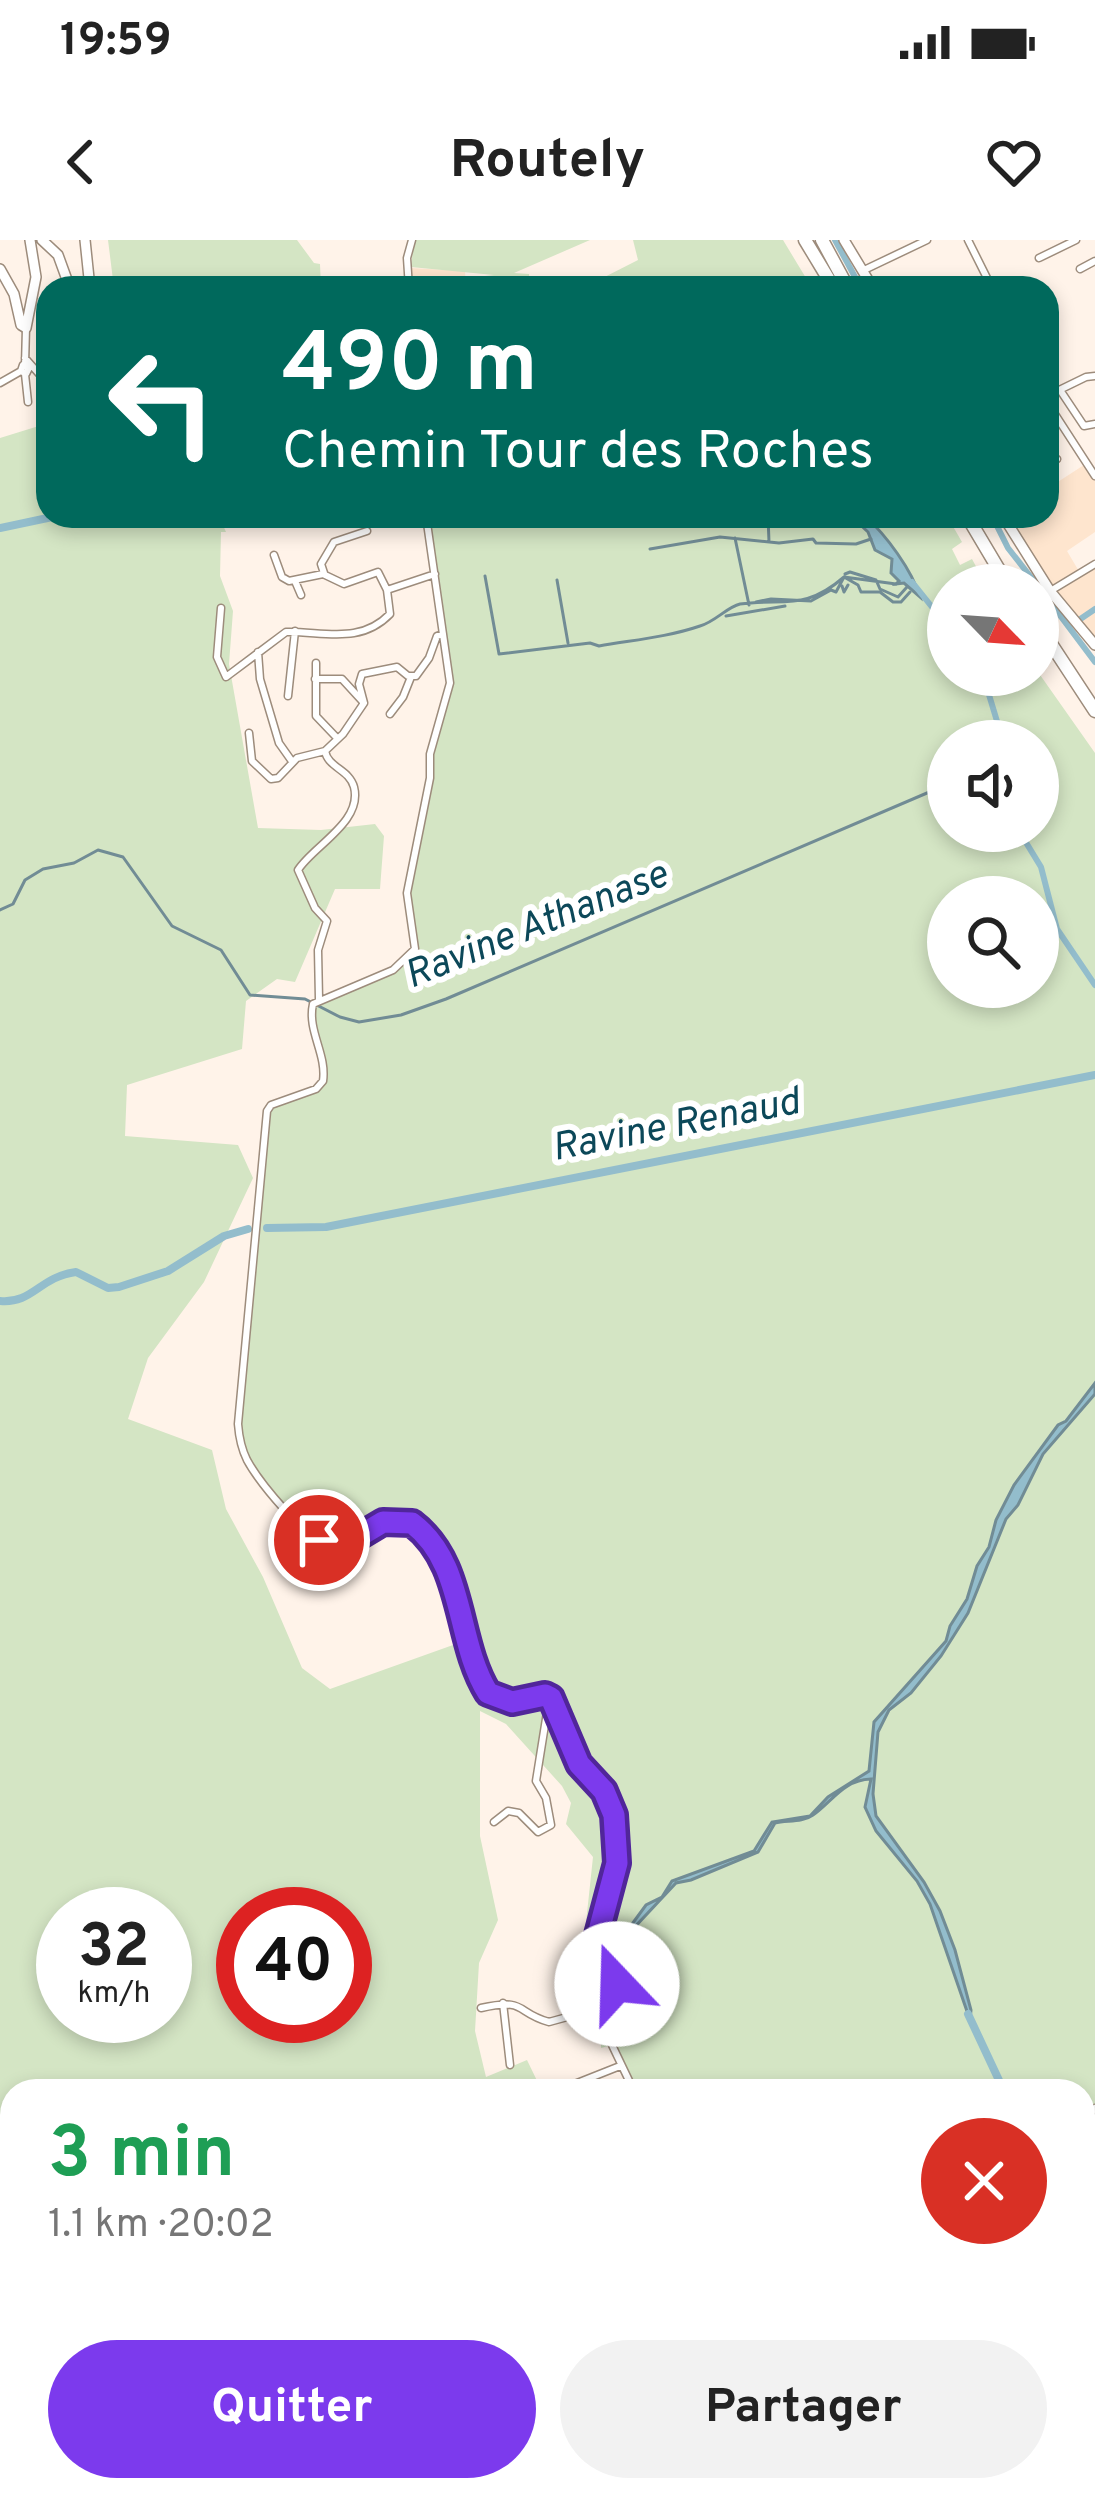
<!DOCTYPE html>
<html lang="fr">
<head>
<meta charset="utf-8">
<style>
	body { margin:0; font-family:Overpass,sans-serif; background:#f2f2f2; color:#222; height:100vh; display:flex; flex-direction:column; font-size:45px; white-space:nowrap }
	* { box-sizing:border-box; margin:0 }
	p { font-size:39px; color:#767676 }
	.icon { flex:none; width:66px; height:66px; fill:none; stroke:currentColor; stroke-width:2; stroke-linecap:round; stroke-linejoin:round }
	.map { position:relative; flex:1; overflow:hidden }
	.drawer { position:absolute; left:0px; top:1839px; width:1095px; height:423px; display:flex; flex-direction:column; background:#fff; border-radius:36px 36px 0 0; box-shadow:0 6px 18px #0003 }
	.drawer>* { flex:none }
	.hud { position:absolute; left:36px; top:36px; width:1023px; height:252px; border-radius:36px; box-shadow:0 6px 18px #0003; background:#00695c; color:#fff; overflow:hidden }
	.needle { width:78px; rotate:115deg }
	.buttons { position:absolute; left:927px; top:324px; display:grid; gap:24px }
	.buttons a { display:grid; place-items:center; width:132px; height:132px; border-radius:50%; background:#fff; box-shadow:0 6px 18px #0003; font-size:60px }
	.speed { position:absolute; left:36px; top:1647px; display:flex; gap:24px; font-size:60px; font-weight:700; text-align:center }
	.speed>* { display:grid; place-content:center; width:156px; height:156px; border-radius:50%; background:#fff; box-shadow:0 6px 18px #0003; line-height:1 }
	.speed small { font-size:30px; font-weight:400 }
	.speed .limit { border:18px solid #d22; background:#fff; color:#111 }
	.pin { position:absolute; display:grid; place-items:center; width:102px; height:102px; color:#fff; margin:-51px; border:6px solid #fff; border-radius:50%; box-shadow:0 3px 12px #0007 }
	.me { position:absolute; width:132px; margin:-66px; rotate:339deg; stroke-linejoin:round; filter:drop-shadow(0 0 9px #0008) }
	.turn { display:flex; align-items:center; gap:42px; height:252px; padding:0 48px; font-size:54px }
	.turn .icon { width:156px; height:156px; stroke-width:2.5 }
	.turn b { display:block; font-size:84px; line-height:102px }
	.round { display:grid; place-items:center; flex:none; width:126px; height:126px; border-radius:63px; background:#f2f2f2 }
	.summary { display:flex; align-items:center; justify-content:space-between; height:204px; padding:0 48px }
	h1 { font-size:72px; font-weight:700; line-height:90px; color:#1e9e55 }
	.cta { display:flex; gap:24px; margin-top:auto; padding:24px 48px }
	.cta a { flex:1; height:138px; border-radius:72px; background:#7c3aed; color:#fff; font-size:48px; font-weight:700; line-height:138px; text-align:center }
	.cta a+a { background:#f2f2f2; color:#222 }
	.status { display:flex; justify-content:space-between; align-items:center; height:84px; padding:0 60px; background:#fff; direction:ltr }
	.status svg { height:33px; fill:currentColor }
	header { display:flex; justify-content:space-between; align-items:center; height:156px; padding:0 48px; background:#fff; font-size:54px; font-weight:700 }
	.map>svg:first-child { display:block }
	.built { fill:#fee5ce }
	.green { fill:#d4e5c4; fill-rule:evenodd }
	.water { fill:#93bdcc; stroke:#718c95; stroke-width:3 }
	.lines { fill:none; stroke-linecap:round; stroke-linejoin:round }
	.stream { stroke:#718c95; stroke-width:3 }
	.canal { stroke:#93bdcc; stroke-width:6 }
	.river { stroke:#93bdcc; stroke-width:8 }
	.minor-casing { stroke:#9d8c7c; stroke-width:9 }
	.major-casing { stroke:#9d8c7c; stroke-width:12 }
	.highway-casing { stroke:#9d8c7c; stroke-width:15 }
	.minor { stroke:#fff; stroke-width:6 }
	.major { stroke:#fff; stroke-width:9 }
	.highway { stroke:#fff; stroke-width:12 }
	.route-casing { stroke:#51269a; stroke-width:30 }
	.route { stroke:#7c3aed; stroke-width:21 }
	.labels { text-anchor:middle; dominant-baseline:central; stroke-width:12; stroke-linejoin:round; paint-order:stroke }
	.water-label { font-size:39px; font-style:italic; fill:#0c4859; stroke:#fff }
</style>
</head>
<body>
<div class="status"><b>19:59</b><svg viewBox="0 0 49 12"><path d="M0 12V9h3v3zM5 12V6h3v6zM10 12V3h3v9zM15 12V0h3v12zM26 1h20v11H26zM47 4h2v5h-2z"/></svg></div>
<header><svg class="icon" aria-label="back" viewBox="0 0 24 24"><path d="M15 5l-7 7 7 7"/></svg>Routely<svg class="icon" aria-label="heart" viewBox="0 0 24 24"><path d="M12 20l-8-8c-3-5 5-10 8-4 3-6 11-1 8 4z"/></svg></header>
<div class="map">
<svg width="1095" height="2261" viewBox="0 0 1095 2261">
	<rect width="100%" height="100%" fill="#fff3e9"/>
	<path class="built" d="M410,28L465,31L466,48H412Z
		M1087,223L1095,236V292L1067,311L1080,333L1095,324V405L1050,351L1006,276H1047V249Z"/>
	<path class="green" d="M108,0H297L314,23L320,24L321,48H114Z
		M414,0H590L514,33L529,34L530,48H467V38L494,35L411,27Z
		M633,0H783L812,48H583L638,20Z
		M48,124V276H219L226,292H221L220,336L233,371L229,424L258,588L321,590L375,584L384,596L380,649H335L295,742L277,739L246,761L242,809L127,845L125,896L238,905L253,938L204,1042L148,1118L128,1179L212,1210L226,1269L263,1337L302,1428L330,1449L467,1400C462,1370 449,1312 424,1292C417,1287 406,1284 398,1280C379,1290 357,1306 335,1305C301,1304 255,1230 239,1202L268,868L316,849L325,830L311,785L313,764L393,730L415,709L407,665L430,514L450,443L426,276H947L962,302L952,309L960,325L972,319L986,345H948V435L1038,432L1095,513V1868L1083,1881V1851H634L612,1805L601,1808V1764L585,1692L593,1617L566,1584L571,1563L562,1546L506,1484L480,1471V1596L498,1680L479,1723L475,1791L486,1837L527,1820L542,1851H12V2250H737L743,2261H0V198L42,185L38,130ZM948,501H1038V591H948ZM948,657H1038V747H948ZM63,1674H165V1776H63ZM243,1674H345V1776H243Z"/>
	<path class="water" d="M851,276H865C886,295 912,330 920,357L904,343L896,344L899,341L891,333L892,319L875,310L868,292Z
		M1095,1143V1154L1043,1214L1018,1265L1006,1279L968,1373L941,1416L911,1453L889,1470L878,1492L873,1554L876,1576L924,1642L940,1671L955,1710L971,1770L970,1780L930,1664L917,1641L876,1591L865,1567L871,1539C843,1540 833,1561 813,1575C802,1583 787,1580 775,1583L758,1612L691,1640L676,1643L630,1692L608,1708L627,1691L646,1665L662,1657L672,1641L754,1611L772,1582L810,1576L828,1557L869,1531L874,1482L946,1401L950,1386L967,1359L977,1326L989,1307L996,1280L1014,1245L1058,1185L1066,1181Z"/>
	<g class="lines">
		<path class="stream" d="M768,276L769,302
			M735,298L749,365
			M650,309L720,297L779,303L813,299L816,303L856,304L871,299
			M845,334L850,332L876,340L880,349L898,357L907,347
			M485,336L499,414L590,403L599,406C633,400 668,397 700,386C715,382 727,367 740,364C785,358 805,371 844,337L896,344
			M557,340L568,403
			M842,346L844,352L848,345
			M756,362L771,359L811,361L831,350L836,352L844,337L858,345L861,352H880L893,362H901L910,352
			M726,376L785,366
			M0,670L13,664L25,640L43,629L74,623L98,610L123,617L172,686L221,710L250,755L305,759L340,777L359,782L401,775L446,759L948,544
			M72,2261L94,2250
			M611,2261L633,2260L645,2250"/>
		<path class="canal" d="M835,0L861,48
			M992,276L1008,308L1037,345
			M912,342L948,387
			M1038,346L1095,422
			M1076,382L1095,369
			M983,435L1003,501
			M1019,591L1041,627L1057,689L1095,745"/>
		<path class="river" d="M0,288L57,276
			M267,988L326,987L1095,835
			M0,1061C33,1064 39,1037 76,1032L108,1048L119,1047L168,1031L224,996L248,989
			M968,1774L1004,1851
			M0,1967L12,1958
			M875,2250L878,2261
			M364,2261L370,2250"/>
		<g class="minor-casing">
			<path id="minor" d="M968,0L992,48
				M1039,18L1076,0
				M1080,29L1095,21
				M862,31L927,0
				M409,48L407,18L412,0
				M25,118L48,144
				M23,125L29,128L26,134L21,131Z
				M25,125L26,88
				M25,134L28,162
				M0,143L21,131
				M1060,150L1084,186L1095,184
				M1047,156L1086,137L1095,136
				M1047,162L1095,236
				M44,167V140
				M1047,226L1057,219
				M426,276L450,443L430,514V538L407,653L415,709L393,730L313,764C307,791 327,814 323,841L316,849L271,865L267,871L238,1184C239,1197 241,1208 247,1220C259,1242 306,1300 330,1306C365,1314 387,1258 423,1291C467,1332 458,1404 488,1453L512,1462L545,1455L554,1463L579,1524L611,1562L617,1623L595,1702L617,1744L620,1766L612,1790V1805L634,1851
				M274,315L282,337L289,341L323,334L344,344L378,332L387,350
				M324,333L321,324L334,302L367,291
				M295,341L301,355
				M1052,350L1095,324
				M221,368L217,417L226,437L286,392C323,391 360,405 390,374L387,350L435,334
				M258,412L260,439L279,503L291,520
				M316,423V476L337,498
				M315,439H342L364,463
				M288,456L295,391
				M390,474L403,457L411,437
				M249,493L252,521L271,539L278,538L297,518L325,511
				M319,759L318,710L327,681L315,668L298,630C313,606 363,582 354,547C349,529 328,528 325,511L343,494L364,463L359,444L362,434L397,427L408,436H416L429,418L437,396L443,394
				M297,1323L330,1306
				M494,1582L508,1571L519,1573L538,1592L551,1585L546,1558L536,1541L549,1460
				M503,1763L510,1825
				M481,1768C528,1758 514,1772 549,1782L600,1768L611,1787
				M557,1851L620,1826
				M604,1851L628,1841
				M1083,1881L1095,1868
				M810,2250L815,2261
				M870,2250L874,2261
				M943,2250L946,2261"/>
		</g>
		<g class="major-casing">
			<path id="major" d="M42,0L58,15L70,48
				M85,0L90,48
				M844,0L873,48
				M0,29L14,54L21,85L26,88
				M26,88L36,37L30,0
				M1003,276L1050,351L1095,405"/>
		</g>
		<g class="highway-casing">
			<path id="highway" d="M805,0L834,48
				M822,0L848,48
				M967,276L1008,345
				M1038,384L1095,471"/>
		</g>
		<use href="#minor" class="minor"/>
		<use href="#major" class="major"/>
		<use href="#highway" class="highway"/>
	</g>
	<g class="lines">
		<g class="route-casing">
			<path id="route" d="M319,1300L343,1306L383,1282L412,1283C466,1324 455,1400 488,1453L512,1462L545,1455L551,1458L579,1524L604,1551L614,1575L617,1623L596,1702L617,1744"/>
		</g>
		<use href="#route" class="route"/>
	</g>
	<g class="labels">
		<g class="water-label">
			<text transform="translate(537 687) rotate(-22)">Ravine Athanase</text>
			<text transform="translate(676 887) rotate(-11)">Ravine Renaud</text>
		</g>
	</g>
</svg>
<div class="buttons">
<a><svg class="needle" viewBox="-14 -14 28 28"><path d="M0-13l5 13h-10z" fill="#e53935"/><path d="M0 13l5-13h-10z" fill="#767676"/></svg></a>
<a><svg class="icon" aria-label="sound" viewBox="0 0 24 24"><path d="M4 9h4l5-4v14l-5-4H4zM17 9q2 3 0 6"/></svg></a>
<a><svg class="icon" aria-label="search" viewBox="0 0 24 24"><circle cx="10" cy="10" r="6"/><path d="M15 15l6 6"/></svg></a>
</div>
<div class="speed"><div>32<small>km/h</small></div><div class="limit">40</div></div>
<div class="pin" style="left:319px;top:1300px;background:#d93025"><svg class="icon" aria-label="arrive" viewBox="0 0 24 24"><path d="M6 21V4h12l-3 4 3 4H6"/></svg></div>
<svg class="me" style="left:617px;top:1744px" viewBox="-20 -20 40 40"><circle r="19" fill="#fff"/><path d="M0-13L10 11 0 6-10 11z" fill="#7c3aed"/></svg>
<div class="hud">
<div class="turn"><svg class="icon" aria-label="left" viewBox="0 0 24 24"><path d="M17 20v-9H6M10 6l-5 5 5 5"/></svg><div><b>490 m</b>Chemin Tour des Roches</div></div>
</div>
<section class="drawer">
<div class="summary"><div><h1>3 min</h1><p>1.1 km · 20:02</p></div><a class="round" style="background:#d93025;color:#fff"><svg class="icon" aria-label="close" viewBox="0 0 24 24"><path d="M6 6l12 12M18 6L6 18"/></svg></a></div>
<div class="cta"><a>Quitter</a><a>Partager</a></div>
</section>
</div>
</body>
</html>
